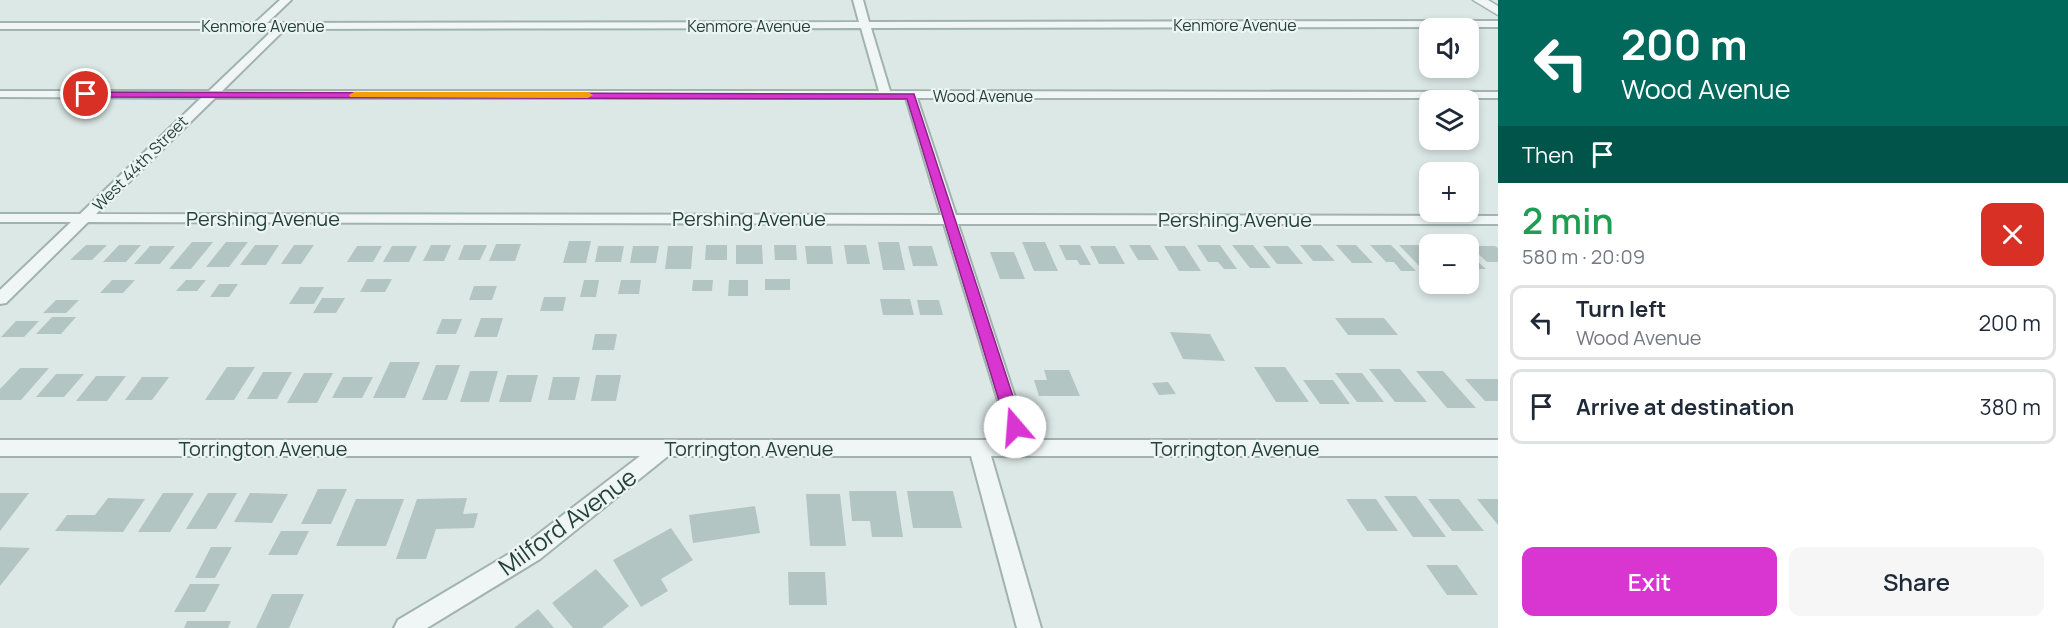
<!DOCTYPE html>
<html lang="en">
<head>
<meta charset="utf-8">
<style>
	body { margin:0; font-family:Manrope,sans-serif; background:#f6f6f7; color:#1f2937; height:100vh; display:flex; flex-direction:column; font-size:22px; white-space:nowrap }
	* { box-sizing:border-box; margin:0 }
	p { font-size:20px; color:#747a83 }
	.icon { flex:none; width:33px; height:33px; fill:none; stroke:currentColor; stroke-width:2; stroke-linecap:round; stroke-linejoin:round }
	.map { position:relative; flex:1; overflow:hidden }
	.side { display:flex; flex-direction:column; background:#fff; width:570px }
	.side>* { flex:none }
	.hud { background:#00695c; color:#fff; overflow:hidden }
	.buttons { position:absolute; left:1419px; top:18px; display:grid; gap:12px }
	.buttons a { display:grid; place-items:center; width:60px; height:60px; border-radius:12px; background:#fff; box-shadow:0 3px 9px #0003; font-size:30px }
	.pin { position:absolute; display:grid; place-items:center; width:51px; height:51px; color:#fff; margin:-26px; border:3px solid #fff; border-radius:50%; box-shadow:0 2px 6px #0007 }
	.me { position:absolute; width:66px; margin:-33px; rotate:342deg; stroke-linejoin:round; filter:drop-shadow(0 0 4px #0008) }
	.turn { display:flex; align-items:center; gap:21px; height:126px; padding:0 24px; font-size:27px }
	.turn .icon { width:78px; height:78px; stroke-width:2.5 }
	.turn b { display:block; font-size:42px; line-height:51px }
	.then { display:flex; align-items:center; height:57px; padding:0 24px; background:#0003; gap:12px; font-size:22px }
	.round { display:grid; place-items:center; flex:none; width:63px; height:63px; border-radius:12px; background:#f6f6f7 }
	.head { display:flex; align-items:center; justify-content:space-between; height:102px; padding:0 24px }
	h1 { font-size:36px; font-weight:600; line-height:45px; color:#1e9e55 }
	.action { display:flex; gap:12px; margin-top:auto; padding:12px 24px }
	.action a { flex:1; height:69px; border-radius:12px; background:#d935d1; color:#fff; font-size:24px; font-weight:600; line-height:69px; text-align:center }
	.action a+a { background:#f6f6f7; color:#1f2937 }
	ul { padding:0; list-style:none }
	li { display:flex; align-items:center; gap:18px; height:75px; margin:0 12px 9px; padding:0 12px; border:3px solid #e0e1e3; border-radius:12px }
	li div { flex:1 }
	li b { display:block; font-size:22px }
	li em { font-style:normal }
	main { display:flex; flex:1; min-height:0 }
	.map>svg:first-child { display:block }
	.building { fill:#b3c5c2 }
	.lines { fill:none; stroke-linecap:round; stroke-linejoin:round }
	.minor-casing { stroke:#a1b2af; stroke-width:4 }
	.tertiary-casing { stroke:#a1b2af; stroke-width:3 }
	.minor { fill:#eff6f5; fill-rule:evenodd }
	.tertiary { fill:#eff6f5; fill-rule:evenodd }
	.route { fill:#d935d1; stroke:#8d2288; stroke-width:1.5 }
	.slow { fill:#f59e0b }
	.labels { text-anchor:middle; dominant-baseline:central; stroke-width:4.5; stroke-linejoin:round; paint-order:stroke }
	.far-street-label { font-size:16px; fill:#253f3b; stroke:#ecf5f3 }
	.street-label { font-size:20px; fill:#253f3b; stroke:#ecf5f3 }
	.near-street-label { font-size:24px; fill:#253f3b; stroke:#ecf5f3 }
</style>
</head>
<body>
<main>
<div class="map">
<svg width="1498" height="628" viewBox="0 0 1498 628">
	<rect width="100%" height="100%" fill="#dce8e6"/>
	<path class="building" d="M569,241H591L586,263H563Z
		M192,242H213L191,269H169Z
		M226,242H248L229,267H206Z
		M878,242H899L905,270H883Z
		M1022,242H1045L1058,271H1034Z
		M496,244H521L515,261H489Z
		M86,245H107L92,260H70Z
		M119,245H141L126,262H103Z
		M255,245H279L266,265H240Z
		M294,245H314L301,264H281Z
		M431,245H451L444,261H423Z
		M464,245H487L480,260H458Z
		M706,245H727V260H705Z
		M736,245H762L763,264H736Z
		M774,245H796L797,260H775Z
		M844,245H866L870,264H847Z
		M1059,245H1080L1091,265H1080L1077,260H1066Z
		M1129,245H1150L1159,260H1138Z
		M1197,245H1220L1237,269H1224L1218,262H1208Z
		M1232,245H1253L1271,268H1250Z
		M1300,245H1321L1335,261H1313Z
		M1336,245H1356L1373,263H1352Z
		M1370,245H1391L1416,271H1401L1394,262H1386Z
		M1399,245H1426L1430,248V269H1422Z
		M150,246H175L160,264H134Z
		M357,246H382L373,262H347Z
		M392,246H417L409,262H383Z
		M598,246H624L621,262H595Z
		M633,246H659L656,263H630Z
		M668,246H693L691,269H665Z
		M805,246H831L833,264H807Z
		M908,246H932L938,266H913Z
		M1090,246H1115L1125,264H1099Z
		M1164,246H1185L1201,271H1179Z
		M1263,246H1288L1303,264H1277Z
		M1470,246H1495L1498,248V262H1487Z
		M990,252H1014L1025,279H1000Z
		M1468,253L1486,269H1472L1468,266Z
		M367,279H392L385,292H360Z
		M765,279H790V290H765Z
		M112,280H135L123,293H100Z
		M186,280H206L197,291H176Z
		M584,280H599L596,297H580Z
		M621,280H641L639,294H618Z
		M693,280H713L712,291H692Z
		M729,280H748V296H728Z
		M219,284H238L229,297H210Z
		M474,286H497L492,300H469Z
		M300,287H324L314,304H289Z
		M544,297H566L563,311H540Z
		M322,298H345L336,313H313Z
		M880,299H910L914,315H883Z
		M56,300H79L66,313H43Z
		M917,300H939L943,315H920Z
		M52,317H76L61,334H36Z
		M481,318H503L497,337H474Z
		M1335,318H1384L1398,335H1348Z
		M442,319H462L456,334H436Z
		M16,321H39L24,337H1Z
		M1170,332L1210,334L1225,361L1183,359Z
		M595,334H617L614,350H592Z
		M390,362H420L405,398H373Z
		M436,365H460L447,400H422Z
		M227,367H255L234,400H205Z
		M1254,367H1285L1309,402H1276Z
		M20,368H49L21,400H0V389Z
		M1369,369H1400L1427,402H1395Z
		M1044,370H1069L1080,396H1039L1034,380H1047Z
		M470,371H498L489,402H460Z
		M1416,371H1443L1476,408H1447Z
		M263,372H292L277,399H247Z
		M304,373H333L317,403H287Z
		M1335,373H1362L1384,402H1357Z
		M56,374H84L64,397H36Z
		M507,375H538L531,402H499Z
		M596,375H621L616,401H591Z
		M96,376H126L107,401H76Z
		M142,377H169L152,400H125Z
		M343,377H373L362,398H332Z
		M553,377H580L575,400H548Z
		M1465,379H1498V401H1485Z
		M1303,380H1333L1350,404H1320Z
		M1168,382L1176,394L1159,395L1152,383Z
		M318,489H347L331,524H301Z
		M849,491H896L903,537H872L870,521H852Z
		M907,491H953L962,528H913Z
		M0,493H29L0,531Z
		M163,493H194L170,532H138Z
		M208,493H237L216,529H186Z
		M250,493L288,494L272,523L234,522Z
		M806,494H840L846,546H810Z
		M1384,496H1416L1446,537H1413Z
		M108,498L145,499L123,532L55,531L67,515H95Z
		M467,498L463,514L478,513L474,528L436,529L426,559H396L417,499Z
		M356,499H404L386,546H336Z
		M1346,499H1376L1398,531H1367Z
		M1428,499H1459L1484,531H1452Z
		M1477,499H1498V525Z
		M755,506L760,533L693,543L689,515Z
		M671,528L693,560L661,579L668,591L641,607L613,560Z
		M281,531H309L297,555H268Z
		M0,547L30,548L0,586Z
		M211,547H232L215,578H195Z
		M1426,565H1457L1478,595H1447Z
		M596,569L629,606L602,628H573L552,603Z
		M788,572H825L827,605H789Z
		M190,584H220L205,612H174Z
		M272,594H304L289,628H256Z
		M538,609L554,628H514Z
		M187,621H231L228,628H184Z"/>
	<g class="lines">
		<g class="minor-casing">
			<path id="minor" d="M280,0H291L267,23L859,22L853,0H863L869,22L1498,21V27L871,28L890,91L1498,92V98H917L956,215L1498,216V224H958L1029,440H1498V456H991L1041,628H1017L971,456H668L540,559L427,628H394L398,620L524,545L640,456H0V440H1010L944,224L88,222L6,303L0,304V290L71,222H0V214H80L201,98L0,97V91H209L274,29H0V23H255ZM861,28L879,91H222L285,29ZM215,98H906L941,215L96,214Z"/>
		</g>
		<g class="tertiary-casing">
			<path id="tertiary" d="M1473,0H1488L1498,6V15Z"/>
		</g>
		<use href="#minor" class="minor"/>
		<use href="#tertiary" class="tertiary"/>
	</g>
	<path class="route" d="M82,92L914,94L1023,427L1015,433L1007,427L907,99L86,97L81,94Z"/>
	<path class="slow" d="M354,92H588L593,95L588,98L350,97L349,95Z"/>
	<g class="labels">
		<g class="far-street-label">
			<text x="1235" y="25">Kenmore Avenue</text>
			<text x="263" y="26">Kenmore Avenue</text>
			<text x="749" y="26">Kenmore Avenue</text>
			<text x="983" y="96">Wood Avenue</text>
			<text transform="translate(140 163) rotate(-45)">West 44th Street</text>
		</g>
		<g class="street-label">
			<text x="263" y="218">Pershing Avenue</text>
			<text x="749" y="218">Pershing Avenue</text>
			<text x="1235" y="219">Pershing Avenue</text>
			<text x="263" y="448">Torrington Avenue</text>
			<text x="749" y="448">Torrington Avenue</text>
			<text x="1235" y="448">Torrington Avenue</text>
		</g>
		<g class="near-street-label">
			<text transform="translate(567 521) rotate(-36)">Milford Avenue</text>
		</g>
	</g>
</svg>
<div class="buttons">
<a><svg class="icon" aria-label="sound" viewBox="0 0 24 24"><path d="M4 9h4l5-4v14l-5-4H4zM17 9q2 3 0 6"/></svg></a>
<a><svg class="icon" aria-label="layers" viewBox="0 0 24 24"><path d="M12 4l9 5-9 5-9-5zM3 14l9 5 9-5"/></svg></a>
<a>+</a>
<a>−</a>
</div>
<div class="pin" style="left:86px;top:94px;background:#d93025"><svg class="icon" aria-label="arrive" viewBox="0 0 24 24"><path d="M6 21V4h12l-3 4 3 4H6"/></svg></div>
<svg class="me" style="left:1015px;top:427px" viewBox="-20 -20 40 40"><circle r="19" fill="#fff"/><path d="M0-13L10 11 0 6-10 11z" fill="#d935d1"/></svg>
</div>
<section class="side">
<div class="hud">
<div class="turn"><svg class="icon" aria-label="left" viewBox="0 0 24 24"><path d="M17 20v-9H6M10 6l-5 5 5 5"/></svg><div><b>200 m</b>Wood Avenue</div></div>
<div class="then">Then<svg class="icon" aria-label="arrive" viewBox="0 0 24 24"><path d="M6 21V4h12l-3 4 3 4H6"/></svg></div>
</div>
<div class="head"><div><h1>2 min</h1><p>580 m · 20:09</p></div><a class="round" style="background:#d93025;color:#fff"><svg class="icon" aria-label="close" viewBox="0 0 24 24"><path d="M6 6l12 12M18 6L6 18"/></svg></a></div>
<ul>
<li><svg class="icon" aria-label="left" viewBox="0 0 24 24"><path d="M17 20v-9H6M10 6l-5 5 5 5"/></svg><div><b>Turn left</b><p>Wood Avenue</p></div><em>200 m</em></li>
<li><svg class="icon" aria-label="arrive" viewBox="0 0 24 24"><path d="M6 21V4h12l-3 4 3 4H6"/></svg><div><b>Arrive at destination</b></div><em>380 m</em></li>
</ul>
<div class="action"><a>Exit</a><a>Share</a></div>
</section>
</main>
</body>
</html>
